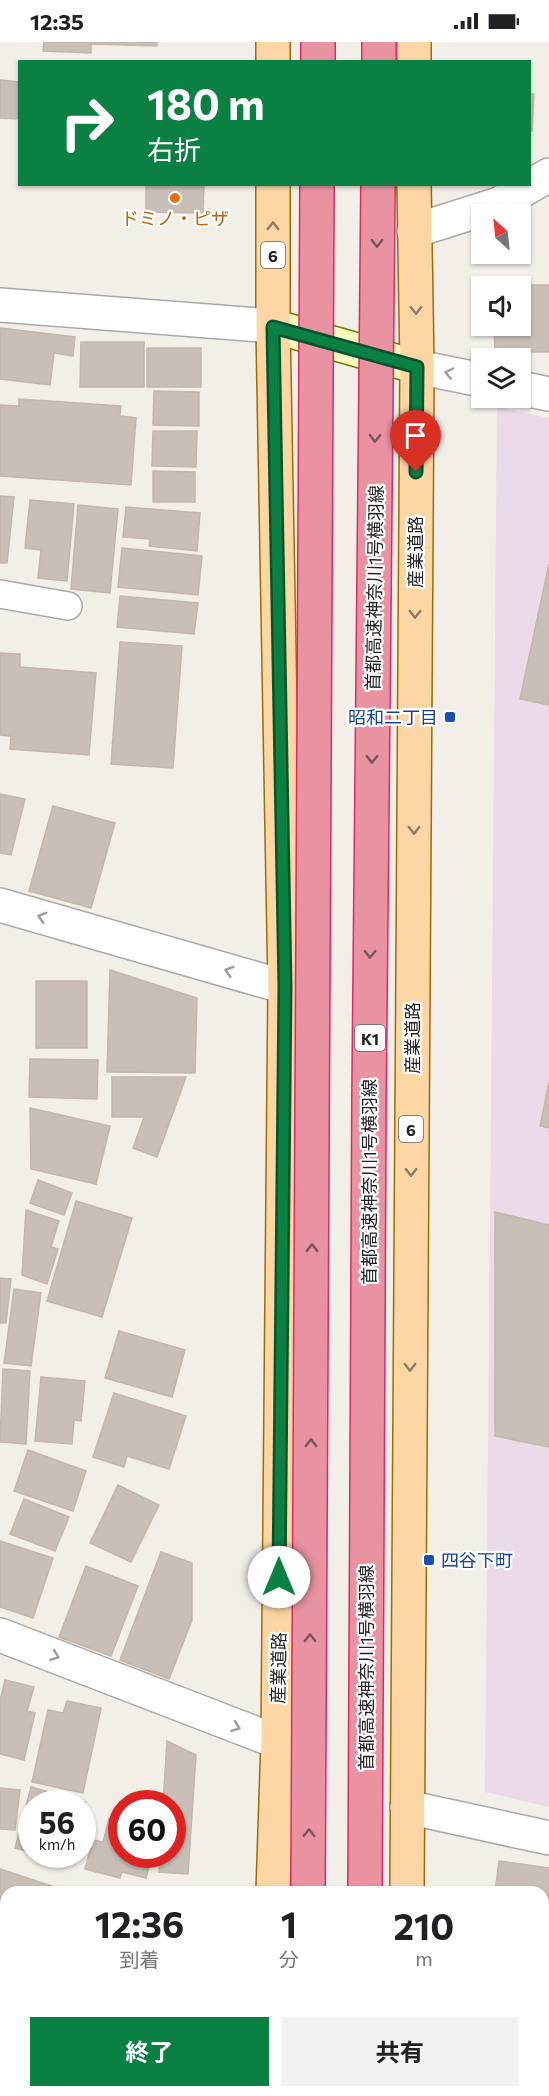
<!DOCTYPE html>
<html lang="ja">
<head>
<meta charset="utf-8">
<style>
	body { margin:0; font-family:Commissioner,"Noto Sans JP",sans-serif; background:#f2f2f2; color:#202124; height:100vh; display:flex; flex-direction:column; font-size:22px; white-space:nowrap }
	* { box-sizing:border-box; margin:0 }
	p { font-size:20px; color:#757577 }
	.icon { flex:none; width:33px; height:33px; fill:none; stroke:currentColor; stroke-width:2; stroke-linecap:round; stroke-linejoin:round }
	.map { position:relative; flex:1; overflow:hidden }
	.drawer { position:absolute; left:0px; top:1844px; width:549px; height:212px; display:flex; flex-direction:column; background:#fff; border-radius:18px 18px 0 0; box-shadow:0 2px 4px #0004 }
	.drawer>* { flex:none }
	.hud { position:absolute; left:18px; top:18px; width:513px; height:126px; border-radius:0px; box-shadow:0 2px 4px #0004; background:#0b8043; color:#fff; overflow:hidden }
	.needle { width:39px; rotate:333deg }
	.controls { position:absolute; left:471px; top:162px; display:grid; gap:12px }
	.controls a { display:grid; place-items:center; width:60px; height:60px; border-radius:0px; background:#fff; box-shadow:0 2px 4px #0004; font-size:30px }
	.speed { position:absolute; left:18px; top:1748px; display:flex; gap:12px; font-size:30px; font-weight:700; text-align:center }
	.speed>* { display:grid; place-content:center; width:78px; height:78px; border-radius:50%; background:#fff; box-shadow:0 2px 4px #0004; line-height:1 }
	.speed small { font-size:15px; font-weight:400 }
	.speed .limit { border:9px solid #d22; background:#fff; color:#111 }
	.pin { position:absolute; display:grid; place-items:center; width:51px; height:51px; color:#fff; margin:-62px -26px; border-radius:50% 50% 50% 0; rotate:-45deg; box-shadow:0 0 6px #0007 }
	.pin .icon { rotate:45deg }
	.me { position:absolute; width:66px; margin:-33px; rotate:0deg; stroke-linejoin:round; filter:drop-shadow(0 0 4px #0008) }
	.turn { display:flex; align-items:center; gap:21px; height:126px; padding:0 30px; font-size:27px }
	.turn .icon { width:78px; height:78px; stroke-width:2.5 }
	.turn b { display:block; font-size:42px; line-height:51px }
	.eta { display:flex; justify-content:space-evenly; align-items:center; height:102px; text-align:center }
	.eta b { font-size:36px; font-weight:700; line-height:42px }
	.primary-button { display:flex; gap:12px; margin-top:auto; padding:12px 30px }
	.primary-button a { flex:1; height:69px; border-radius:0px; background:#0b8043; color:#fff; font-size:24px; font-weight:700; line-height:69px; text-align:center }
	.primary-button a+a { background:#f2f2f2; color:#202124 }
	.status { display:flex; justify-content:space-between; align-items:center; height:42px; padding:0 30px; background:#fff; direction:ltr }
	.status svg { height:16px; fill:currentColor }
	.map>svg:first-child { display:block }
	.industrial { fill:#ebdbe8 }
	.building { fill:#c7bfb8; stroke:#c4b6ab; stroke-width:1.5 }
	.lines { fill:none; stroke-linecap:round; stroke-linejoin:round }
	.lane-casing { stroke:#a9a9a9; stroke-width:30 }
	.street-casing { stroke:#a9a9a9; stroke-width:36 }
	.secondary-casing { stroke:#707d05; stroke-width:36 }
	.primary-casing { stroke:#a06b00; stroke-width:36 }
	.highway-casing { stroke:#dc2a67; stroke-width:36 }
	.lane { stroke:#fff; stroke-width:27 }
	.street { stroke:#fff; stroke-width:33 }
	.secondary { stroke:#f7fabf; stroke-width:33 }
	.primary { stroke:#fcd6a4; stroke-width:33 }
	.highway { stroke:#e892a2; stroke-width:33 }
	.highway-bridge-casing { stroke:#dc2a67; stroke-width:36; stroke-linecap:butt }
	.highway-bridge { stroke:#e892a2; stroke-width:33 }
	.oneway { stroke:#8f7c63 }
	.oneway2 { stroke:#7b545c }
	.oneway3 { stroke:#9c9c9c }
	.route-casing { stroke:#07532c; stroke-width:15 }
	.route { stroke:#0b8043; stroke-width:10 }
	.food-dot { fill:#e8710a; stroke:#fff; stroke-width:2 }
	.transit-dot { fill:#1a4fb4; stroke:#fff; stroke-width:2 }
	.labels { text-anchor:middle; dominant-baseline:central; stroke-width:4.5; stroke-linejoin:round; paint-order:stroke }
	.shield { fill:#fff; stroke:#646464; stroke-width:1.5 }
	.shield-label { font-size:16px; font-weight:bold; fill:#222 }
	.food-label { font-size:18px; fill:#c56008; stroke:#fff }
	.street-label { font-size:18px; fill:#222; stroke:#fff }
	.transit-label { font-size:18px; fill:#164399; stroke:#fff; text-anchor:end }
</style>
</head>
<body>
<div class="status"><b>12:35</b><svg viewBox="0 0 49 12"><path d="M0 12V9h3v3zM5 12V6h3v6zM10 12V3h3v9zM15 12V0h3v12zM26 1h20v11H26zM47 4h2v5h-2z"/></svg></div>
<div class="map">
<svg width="549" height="2054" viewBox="0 0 549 2054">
	<rect width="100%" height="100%" fill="#f2efe9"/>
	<path class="industrial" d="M497,365L549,376V1765L485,1750Z"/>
	<path class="building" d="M44,0H157V4L91,2V11L43,9Z
		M0,38L20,40V77L0,76Z
		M530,52H534L532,89H530Z
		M146,142H204L203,171L146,170Z
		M494,243H549V310H495L494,284H520V244H494Z
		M0,286L75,295L73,314L54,311L50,343L0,337Z
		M81,300H144V345H80Z
		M147,306H201V345H147Z
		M154,349L199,350V384L153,383Z
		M19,357L121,364L120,374L136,376L131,443L0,434V363L19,364Z
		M153,389H197L196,425L152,424Z
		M153,429L195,430V460H153Z
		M0,454L14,455L7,521H0Z
		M30,458L74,462L67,539L38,536L41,508L25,506Z
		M78,463L118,467L110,551L71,547Z
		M126,465L200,471L197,509L149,504L150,497L123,495Z
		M122,506L202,514L198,553L118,545Z
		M549,522V663L520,657Z
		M120,554L198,561L194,592L117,585Z
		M120,600L182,604L173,726L111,722Z
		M0,611L20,612V625L96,631L89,713L10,707L11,694L0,693Z
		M0,752L25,757L11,813L0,811Z
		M53,764L115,781L91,866L29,849Z
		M110,928L197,956L195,1031L107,1030Z
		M36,939H87V1006H36Z
		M30,1017L98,1018L97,1057L29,1055Z
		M112,1035H186L157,1115L133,1106L144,1075H112Z
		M549,1040V1086L540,1084Z
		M30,1066L110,1084L96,1142L31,1127Z
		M38,1138L72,1151L64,1173L30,1161Z
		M76,1159L132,1176L102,1275L47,1259Z
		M26,1168L59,1179L51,1205L58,1207L47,1242L22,1233Z
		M495,1170L549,1183V1405L495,1394Z
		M0,1236L11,1237L6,1281H0Z
		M14,1247L41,1251L31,1324L4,1321Z
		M119,1289L185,1308L172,1355L105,1336Z
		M3,1327L30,1329L26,1402L0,1400Z
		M41,1335L85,1339L81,1379L74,1378L72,1402L35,1399Z
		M114,1351L186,1374L169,1427L127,1414L124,1425L93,1415Z
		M28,1408L86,1429L73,1469L14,1449Z
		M118,1443L159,1463L131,1520L90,1501Z
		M24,1457L69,1475L55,1509L10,1492Z
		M0,1499L53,1516L33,1576L0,1565Z
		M161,1510L192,1521V1578L169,1637L120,1618Z
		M86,1524L138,1544L111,1614L59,1595Z
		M5,1638L34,1645L27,1669L35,1671L24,1718L0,1712V1659Z
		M67,1659L101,1666L83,1751L32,1740L48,1668L63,1671Z
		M167,1699L196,1713L188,1832L159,1830L160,1812H172V1761H163Z
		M31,1745L86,1760L82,1773V1761H32V1811L15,1806Z
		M0,1746L20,1748L15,1788L0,1787Z
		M109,1777L122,1781V1812H152L146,1836L122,1830L120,1836L85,1827L93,1798L103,1800Z
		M35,1812H72L69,1821Z
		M499,1819L549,1826V1919L543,1918V1850H495Z
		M0,1827L70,1850H6V1904L0,1902Z"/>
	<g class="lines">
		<g class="lane-casing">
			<path id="lane" d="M0,552L68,564"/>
		</g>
		<g class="street-casing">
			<path id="street" d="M414,189L499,162L549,133
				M0,263L273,284
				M417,325L482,338
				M520,346L549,352
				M0,863L285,945
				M0,1593L278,1700
				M407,1765L549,1796
				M0,2011L6,2013
				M120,2049L136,2054"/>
		</g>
		<g class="secondary-casing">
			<path id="secondary" d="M273,284L417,325"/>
		</g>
		<g class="primary-casing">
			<path id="primary" d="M414,0V20
				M273,20V0
				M273,142V284L285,945L278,1700L273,1850
				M407,1850L417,325L414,142
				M407,2049V2054
				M267,2054V2049"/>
		</g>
		<g class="highway-casing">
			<path id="highway" d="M318,20V0
				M379,20V0
				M307,2054V2049
				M364,2054V2049"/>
		</g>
		<use href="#lane" class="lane"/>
		<use href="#street" class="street"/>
		<use href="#secondary" class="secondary"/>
		<use href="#primary" class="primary"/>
		<use href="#highway" class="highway"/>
		<g class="highway-bridge-casing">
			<path id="highway-bridge" d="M308,1850L317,142
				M365,1850L369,1055L378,142"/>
		</g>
		<use href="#highway-bridge" class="highway-bridge"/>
	</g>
	<defs><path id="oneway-chevron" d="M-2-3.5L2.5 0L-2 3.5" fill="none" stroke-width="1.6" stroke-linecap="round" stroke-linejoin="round" transform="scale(1.5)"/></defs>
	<g class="oneway">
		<use href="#oneway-chevron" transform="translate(273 184) rotate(-90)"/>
		<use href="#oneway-chevron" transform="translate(416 268) rotate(89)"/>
		<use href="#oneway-chevron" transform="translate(415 572) rotate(90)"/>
		<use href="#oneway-chevron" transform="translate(414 788) rotate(90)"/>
		<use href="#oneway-chevron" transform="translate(411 1130) rotate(90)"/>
		<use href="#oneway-chevron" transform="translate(410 1325) rotate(90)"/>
	</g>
	<g class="oneway2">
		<use href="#oneway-chevron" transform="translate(377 201) rotate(91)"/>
		<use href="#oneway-chevron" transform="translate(375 396) rotate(91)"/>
		<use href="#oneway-chevron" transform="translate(372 717) rotate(91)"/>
		<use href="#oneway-chevron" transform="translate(370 912) rotate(91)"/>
		<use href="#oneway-chevron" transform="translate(312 1206) rotate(-90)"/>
		<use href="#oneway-chevron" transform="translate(311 1401) rotate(-90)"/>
		<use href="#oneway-chevron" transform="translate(310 1596) rotate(-90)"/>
		<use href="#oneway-chevron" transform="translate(309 1791) rotate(-90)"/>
	</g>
	<g class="oneway3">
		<use href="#oneway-chevron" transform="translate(449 331) rotate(-168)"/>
		<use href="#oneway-chevron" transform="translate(42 875) rotate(-164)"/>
		<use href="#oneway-chevron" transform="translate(229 929) rotate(-164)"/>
		<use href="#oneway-chevron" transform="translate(55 1614) rotate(21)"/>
		<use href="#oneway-chevron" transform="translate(236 1685) rotate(20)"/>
	</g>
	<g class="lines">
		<g class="route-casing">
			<path id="route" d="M279,1535L285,945L273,285L417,325L416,430"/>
		</g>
		<use href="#route" class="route"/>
	</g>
	<circle class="food-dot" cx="175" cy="156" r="6"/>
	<g class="transit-dot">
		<rect x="444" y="669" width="12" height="12" rx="3"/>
		<rect x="423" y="1512" width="12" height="12" rx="3"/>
	</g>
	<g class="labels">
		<g class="shield">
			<rect x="261" y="200" width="24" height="26" rx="4.5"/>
			<rect x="355" y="983" width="30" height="26" rx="4.5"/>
			<rect x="399" y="1074" width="24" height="26" rx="4.5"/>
		</g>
		<g class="shield-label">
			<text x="273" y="213">6</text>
			<text x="370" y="996">K1</text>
			<text x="411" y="1087">6</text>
		</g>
		<g class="food-label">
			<text x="175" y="176">ドミノ・ピザ</text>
		</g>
		<g class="street-label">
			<text transform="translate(415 510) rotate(-90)">産業道路</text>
			<text transform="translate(374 546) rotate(-89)">首都高速神奈川1号横羽線</text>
			<text transform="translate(412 996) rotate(-90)">産業道路</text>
			<text transform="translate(369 1140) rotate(-90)">首都高速神奈川1号横羽線</text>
			<text transform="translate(278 1626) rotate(-89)">産業道路</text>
			<text transform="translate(366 1626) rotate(-90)">首都高速神奈川1号横羽線</text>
		</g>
		<g class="transit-label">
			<text x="438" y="675">昭和二丁目</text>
			<text x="441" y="1518" text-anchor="start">四谷下町</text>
		</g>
	</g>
</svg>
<div class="controls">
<a><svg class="needle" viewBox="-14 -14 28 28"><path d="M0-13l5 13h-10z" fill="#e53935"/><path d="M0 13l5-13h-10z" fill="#757577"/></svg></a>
<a><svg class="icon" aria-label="sound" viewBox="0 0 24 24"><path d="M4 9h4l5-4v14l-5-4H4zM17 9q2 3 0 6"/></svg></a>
<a><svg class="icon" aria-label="layers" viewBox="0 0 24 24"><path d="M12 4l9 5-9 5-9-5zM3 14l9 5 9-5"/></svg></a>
</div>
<div class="speed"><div>56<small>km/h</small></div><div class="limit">60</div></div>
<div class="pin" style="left:416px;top:430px;background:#d93025"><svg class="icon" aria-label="arrive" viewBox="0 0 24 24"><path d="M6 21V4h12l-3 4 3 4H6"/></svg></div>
<svg class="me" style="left:279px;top:1535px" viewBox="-20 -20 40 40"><circle r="19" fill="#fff"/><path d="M0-13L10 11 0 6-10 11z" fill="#0b8043"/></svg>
<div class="hud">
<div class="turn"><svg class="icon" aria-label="right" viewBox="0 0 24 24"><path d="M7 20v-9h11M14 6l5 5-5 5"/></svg><div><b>180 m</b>右折</div></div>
</div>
<section class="drawer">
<div class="eta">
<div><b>12:36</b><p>到着</p></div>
<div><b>1</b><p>分</p></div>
<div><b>210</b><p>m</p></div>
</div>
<div class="primary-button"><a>終了</a><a>共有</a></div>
</section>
</div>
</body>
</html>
